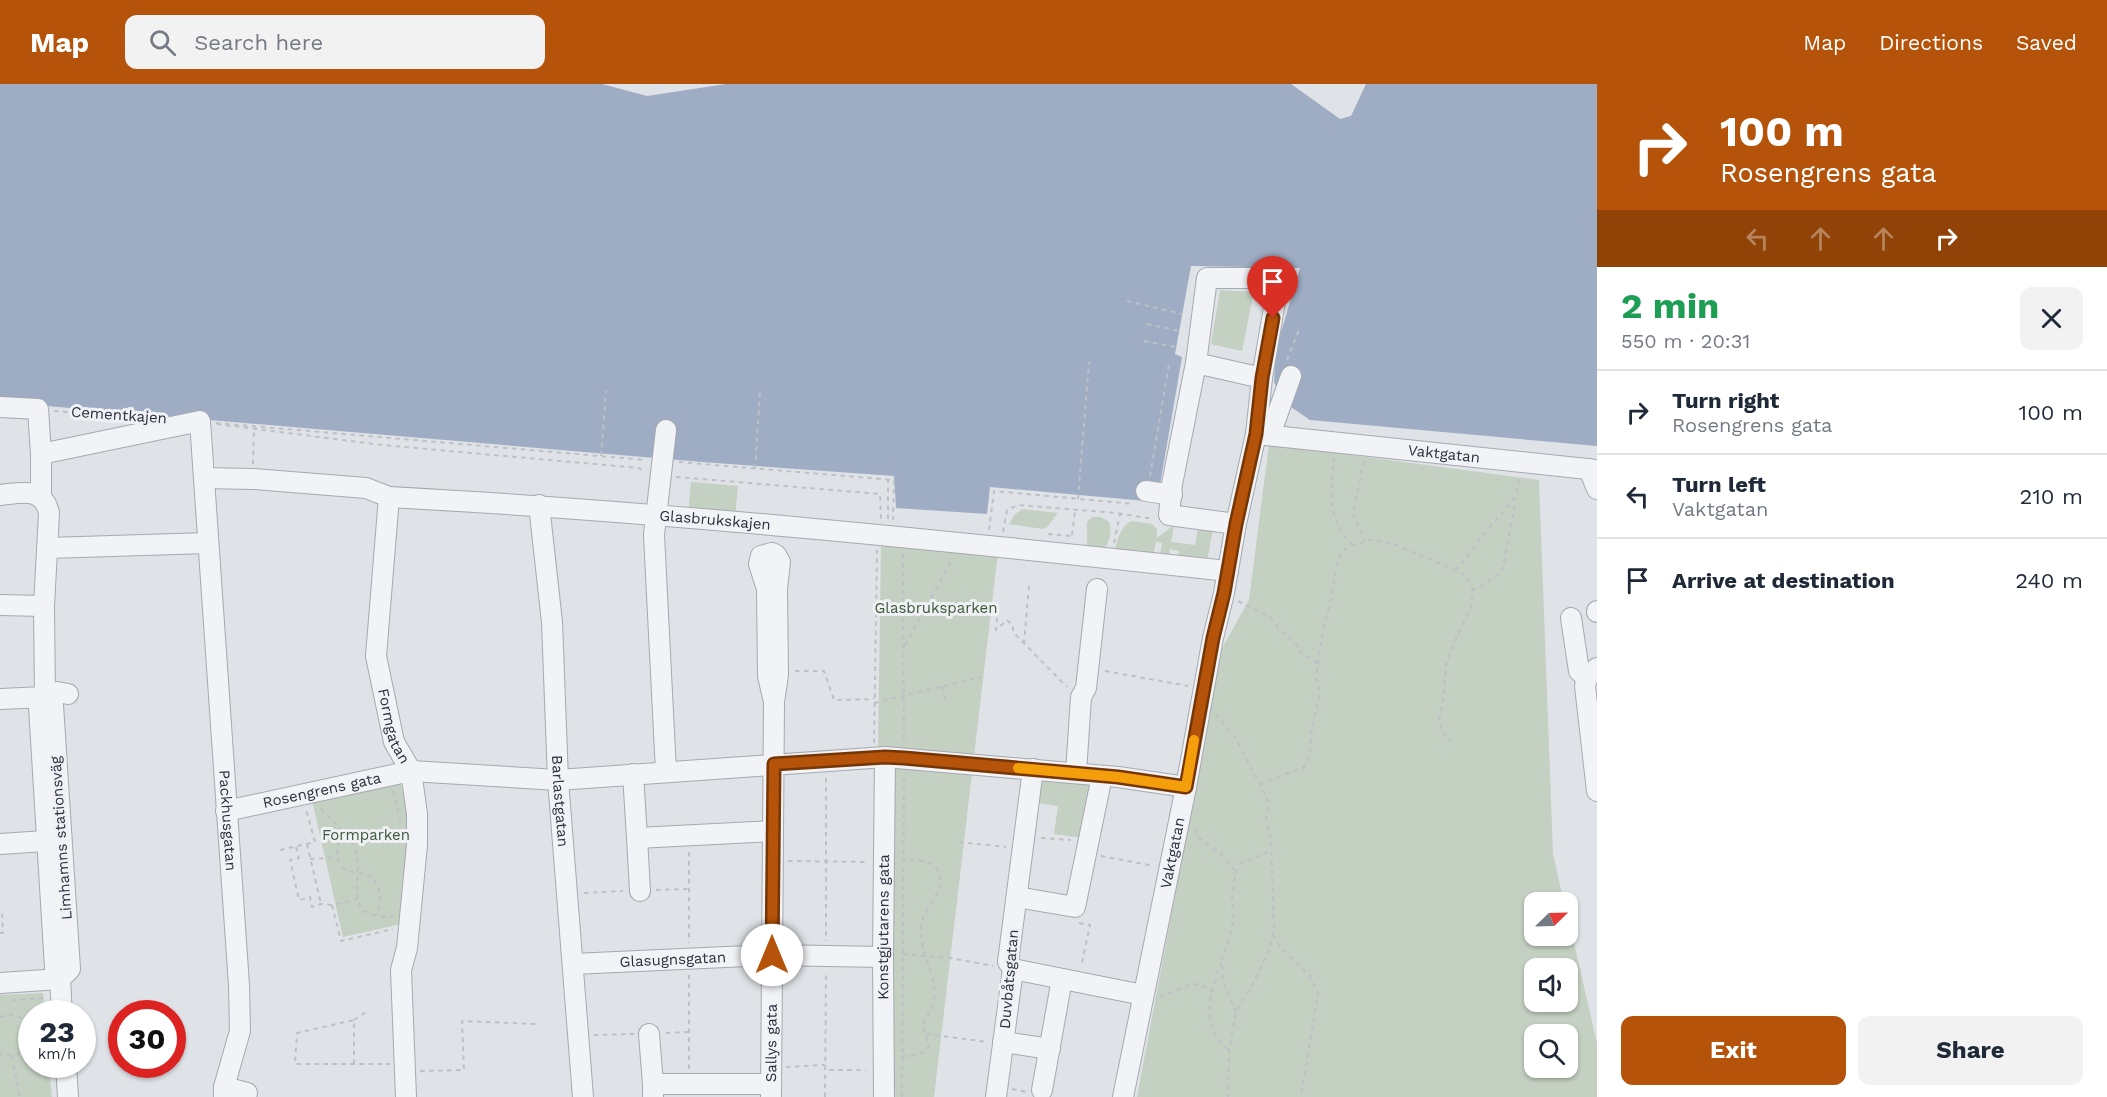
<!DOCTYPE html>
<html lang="en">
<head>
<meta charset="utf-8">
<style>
	body { margin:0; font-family:"Work Sans",sans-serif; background:#f2f2f3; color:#1f2937; height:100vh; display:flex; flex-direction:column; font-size:22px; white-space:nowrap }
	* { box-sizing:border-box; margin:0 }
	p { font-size:20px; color:#747a83 }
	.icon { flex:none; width:33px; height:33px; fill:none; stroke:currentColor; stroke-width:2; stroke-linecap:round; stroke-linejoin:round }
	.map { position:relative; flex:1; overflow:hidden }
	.drawer { display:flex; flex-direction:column; background:#fff; width:510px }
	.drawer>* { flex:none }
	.hud { background:#b45309; color:#fff; overflow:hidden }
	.needle { width:39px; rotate:67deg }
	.buttons { position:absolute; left:1524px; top:808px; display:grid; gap:12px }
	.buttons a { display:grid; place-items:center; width:54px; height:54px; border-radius:12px; background:#fff; box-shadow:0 2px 4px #0004; font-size:30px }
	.speed { position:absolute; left:18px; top:916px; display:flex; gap:12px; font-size:30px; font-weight:700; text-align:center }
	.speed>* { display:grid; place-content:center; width:78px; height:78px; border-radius:50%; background:#fff; box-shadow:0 2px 4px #0004; line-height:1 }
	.speed small { font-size:15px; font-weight:400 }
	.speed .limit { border:9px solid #d22; background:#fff; color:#111 }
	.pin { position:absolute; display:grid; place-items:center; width:51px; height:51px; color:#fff; margin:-62px -26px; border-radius:50% 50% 50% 0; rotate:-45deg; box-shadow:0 0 6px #0007 }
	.pin .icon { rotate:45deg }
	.me { position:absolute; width:66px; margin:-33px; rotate:0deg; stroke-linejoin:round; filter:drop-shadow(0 0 4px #0008) }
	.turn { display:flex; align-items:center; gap:21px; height:126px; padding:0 24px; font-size:27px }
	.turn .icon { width:78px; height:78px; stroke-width:2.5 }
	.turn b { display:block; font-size:42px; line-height:51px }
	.lanes { display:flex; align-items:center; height:57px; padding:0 24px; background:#0003; justify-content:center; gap:30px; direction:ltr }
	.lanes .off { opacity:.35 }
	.round { display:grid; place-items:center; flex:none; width:63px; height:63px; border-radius:12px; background:#f2f2f3 }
	.head { display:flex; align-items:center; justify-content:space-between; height:102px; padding:0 24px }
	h1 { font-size:36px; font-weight:700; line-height:45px; color:#1e9e55 }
	.cta { display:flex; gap:12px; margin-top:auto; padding:12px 24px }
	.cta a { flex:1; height:69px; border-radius:12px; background:#b45309; color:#fff; font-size:24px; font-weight:700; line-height:69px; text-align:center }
	.cta a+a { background:#f2f2f3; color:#1f2937 }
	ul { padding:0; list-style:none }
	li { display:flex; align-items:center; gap:18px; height:84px; padding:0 24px; border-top:2px solid #e0e1e3 }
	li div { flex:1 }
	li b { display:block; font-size:22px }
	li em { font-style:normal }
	header { display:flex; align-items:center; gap:36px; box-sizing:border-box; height:84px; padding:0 30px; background:#b45309; color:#fff }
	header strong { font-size:28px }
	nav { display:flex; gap:33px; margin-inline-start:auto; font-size:21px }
	.search { width:420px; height:54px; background:#f2f2f3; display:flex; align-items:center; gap:15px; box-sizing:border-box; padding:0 21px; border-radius:12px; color:#747a83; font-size:22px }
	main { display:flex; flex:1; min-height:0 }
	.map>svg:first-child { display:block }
	.green { fill:#c4d0c1; fill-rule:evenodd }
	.water { fill:#9eadc4 }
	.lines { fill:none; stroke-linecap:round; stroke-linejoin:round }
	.minor-casing { stroke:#a5a9b1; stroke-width:22 }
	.path { stroke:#bec0c6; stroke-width:2; stroke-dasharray:4.5 4.5; stroke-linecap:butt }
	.minor { stroke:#f2f3f6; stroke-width:20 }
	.route-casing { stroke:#753606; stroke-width:15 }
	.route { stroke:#b45309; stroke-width:10 }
	.slow { stroke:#f59e0b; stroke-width:10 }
	.labels { text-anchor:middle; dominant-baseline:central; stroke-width:6; stroke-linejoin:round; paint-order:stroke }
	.street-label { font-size:15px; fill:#2a2f3d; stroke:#eff1f5 }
	.park-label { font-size:15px; fill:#3c5739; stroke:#eff1f5 }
</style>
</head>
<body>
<header>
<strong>Map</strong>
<div class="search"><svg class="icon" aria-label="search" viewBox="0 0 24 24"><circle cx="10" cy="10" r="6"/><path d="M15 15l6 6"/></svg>Search here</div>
<nav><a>Map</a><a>Directions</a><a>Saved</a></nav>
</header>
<main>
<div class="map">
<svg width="1597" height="1013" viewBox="0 0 1597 1013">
	<rect width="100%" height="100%" fill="#dfe2e7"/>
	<path class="green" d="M1220,206L1254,208L1242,267L1211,260Z
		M1269,360L1539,396L1553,770L1564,819H1534V852H1568V833L1597,959V1013H1137L1221,566L1249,516ZM1534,885H1568V918H1534ZM1534,951H1568V984H1534Z
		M691,398L738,402L735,435L688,430Z
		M1023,425L1058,429L1047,443L1043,445L1009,440L1015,430Z
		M1092,433H1101L1109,438C1112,449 1110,457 1103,466H1087V438Z
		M1132,437L1152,440L1157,445V454L1174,441L1171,458L1195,461L1198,444H1213L1207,478L1178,474L1179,467L1170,465L1169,473L1160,471L1162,459L1156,458L1153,472L1114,469C1117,457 1120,442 1132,437Z
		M881,461L998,468L934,1013H890V664L878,663Z
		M400,696L410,738L406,839L343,853L312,716Z
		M1040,696L1093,701L1083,754L1054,750L1058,722L1038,719Z
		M43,909L45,930H32V981H49L52,1013H0V911Z"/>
	<path class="water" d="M0,0H602L647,12L726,0H1291L1340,35L1351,32L1366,0H1597V362L1310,336L1285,319L1274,298L1276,265L1300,184L1191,182L1175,270L1182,273L1157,418L990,403L987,430L896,424L894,392L702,378L0,318Z"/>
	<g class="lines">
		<g class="minor-casing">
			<g id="minor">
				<path id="s1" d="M0,323L38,325L41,370L200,337L239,901L240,947L224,1003V1013"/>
				<path d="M666,346L654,451L666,688"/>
				<path id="s2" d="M1256,350L1597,386"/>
				<path d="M1270,351L1291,292"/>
				<path d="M1589,385L1597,405"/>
				<path id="s3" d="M204,394L253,395L366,404L389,413C669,428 949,457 1228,487"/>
				<path d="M1146,407L1172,411"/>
				<path d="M0,411C21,409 43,402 49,429L44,522L45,613L39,623L55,884L60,895L62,930"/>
				<path d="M41,413V370"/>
				<path id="s4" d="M389,413L376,572L394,658L411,687L417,730V761L407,864L401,886L406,1013"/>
				<path id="s5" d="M539,421L552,538L558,696L583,1013"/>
				<path d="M1236,440L1169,431L1172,400L1196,279L1262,294"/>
				<path d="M48,464L208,459"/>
				<path d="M0,521L44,522"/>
				<path d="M1597,527V528"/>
				<path d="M1571,534L1579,587L1587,594"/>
				<path d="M1597,584L1587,594L1585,602L1597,707"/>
				<path d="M0,615L45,613L57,608L68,610"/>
				<path d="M1076,689L1081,613L1086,604L1097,505"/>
				<path d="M633,690L637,754L773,747"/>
				<path id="s6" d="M226,727L411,687L558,696L885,673L1118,693L1186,703"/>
				<path d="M637,754L640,807"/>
				<path d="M0,760L60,756"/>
				<path d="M1017,813L1075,823L1102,692"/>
				<path id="s7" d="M573,880L772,871L883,873"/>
				<path d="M1013,885L1143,911"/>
				<path d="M0,899L60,895L70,885L53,621L45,613"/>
				<path d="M649,950L653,1000"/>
				<path d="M1003,958L1050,965"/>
				<path d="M66,981L68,1013"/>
				<path d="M224,1003L247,1009"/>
				<path d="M1042,1006L1062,895"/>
				<path d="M653,1013V1000H771"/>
				<path id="s8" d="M771,1013L774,618L778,591L777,504L780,478L776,471L772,469L761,472L759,480L767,505L768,592L774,618"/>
				<path id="s9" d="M884,1013L883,873L885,673"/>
				<path d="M996,1013L1013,885L1008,878L1033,685"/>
				<path id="s10" d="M1123,1013L1186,703L1213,554L1224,509L1236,440L1256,350L1262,294L1279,194H1207L1196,279"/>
			</g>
		</g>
		<path class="path" d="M1127,217L1182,230
			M1147,240L1179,247
			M1144,257L1176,263
			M1287,276L1300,243
			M54,327L135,333
			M216,339L646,376
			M217,340L382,361L639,384L645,389
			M601,372L606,307
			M1334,373C1331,404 1326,437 1352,460
			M1364,377L1353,430L1365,457
			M679,378L894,396L893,436
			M253,380L254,346
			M755,385L760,308
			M1150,392L1169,280
			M676,393L880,410L881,436
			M1078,415L1089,278
			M888,435V396
			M989,446L994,407L1134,420
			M1003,448L1007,426L1018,421L1116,429L1147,434L1154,433
			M1048,450L1071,452
			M1072,451L1075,427
			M1114,459L1120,430
			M903,470L904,659
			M1455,486C1470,471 1480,454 1494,438C1508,421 1516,420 1519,395
			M1472,507L1500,490L1503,484L1516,414
			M1238,517L1270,533L1279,545L1297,561L1300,568L1319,580
			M997,534L996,546L1007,536L1013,542V548L1067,603
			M1024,560L1029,501
			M905,561L953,474
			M795,587H824L834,616L874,615
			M1105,587L1188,602
			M942,602L946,620
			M874,619L981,593
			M1216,630L1236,655L1267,714L1268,722L1266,736L1271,755L1274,844L1269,866L1254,898L1236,928L1229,966L1228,1013
			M874,659L877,466
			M826,694V857
			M1260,700L1304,683L1310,669L1312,642L1320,609L1316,594L1322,551L1333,505L1337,478L1343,467L1353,461L1369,456L1391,459L1455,486L1466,492L1472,504V521L1453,561L1446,581L1443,618L1439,637L1442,647L1451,658
			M393,707L400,736
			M321,724C333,740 351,749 356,769C361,789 352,807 362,826C370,831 386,835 395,832
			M1195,745L1199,754L1220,769L1236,788
			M345,750C335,760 332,781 349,787C357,790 365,789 373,793L381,810L377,831
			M1041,754L1071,756
			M959,758L1006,763
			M307,760L321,820
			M296,763L299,774L290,776L299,816L310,813L312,823L321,820L333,821L357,815
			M280,766L315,758L306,725
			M689,768V859
			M1101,772L1154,782
			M310,775L329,774L337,771
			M788,777L869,778
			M656,806L689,805
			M584,809L623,807
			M332,821L341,857L393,845
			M1079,839L1090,841L1081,883
			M0,849H3L2,827
			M1273,851L1281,864L1310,892L1318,910L1301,1013
			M903,870L950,874L993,882
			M1221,878C1214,900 1202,931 1216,952C1219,957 1225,962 1229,966
			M1160,913L1189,901L1200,900L1212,908
			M12,916L46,914
			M1236,928L1223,898L1222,874L1228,860L1233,837L1232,813L1236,788L1240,780L1270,767
			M0,933C38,919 40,983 0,970
			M354,936L366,928
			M666,949L688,948
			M926,950L988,958
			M594,951L634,950
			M12,972L20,1013
			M902,972C913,972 923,972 929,962L922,941C926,932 933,926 934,916C938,893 919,868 921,843C922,823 948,808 938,787C933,776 915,776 904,776
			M354,980V936L297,949L295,980H390
			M786,983L824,981L830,986H866
			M689,985V891
			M420,987L464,986L462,937L536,940
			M1012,1005L1027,1008
			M825,1013L826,889
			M902,1013L904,692"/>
		<use href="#minor" class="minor"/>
	</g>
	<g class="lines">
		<g class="route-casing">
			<path id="route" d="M772,871L774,680L885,673L904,674L1118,693L1186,703L1213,554L1224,509L1236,440L1256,350L1262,294L1273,234"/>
		</g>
		<use href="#route" class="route"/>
		<path class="slow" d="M1018,684L1118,693L1186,703L1194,656"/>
	</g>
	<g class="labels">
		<g class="street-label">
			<text transform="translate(119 331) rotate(4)">Cementkajen</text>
			<text stroke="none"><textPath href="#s2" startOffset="189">Vaktgatan</textPath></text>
			<text stroke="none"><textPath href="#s3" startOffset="514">Glasbrukskajen</textPath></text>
			<text stroke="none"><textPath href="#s4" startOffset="232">Formgatan</textPath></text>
			<text stroke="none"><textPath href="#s6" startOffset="98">Rosengrens gata</textPath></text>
			<text stroke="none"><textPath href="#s5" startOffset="297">Barlastgatan</textPath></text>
			<text stroke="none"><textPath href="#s1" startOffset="646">Packhusgatan</textPath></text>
			<text transform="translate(61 754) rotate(-94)">Limhamns stationsväg</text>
			<text stroke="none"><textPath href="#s10" startOffset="249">Vaktgatan</textPath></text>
			<text stroke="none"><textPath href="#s9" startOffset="170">Konstgjutarens gata</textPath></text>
			<text stroke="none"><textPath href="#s7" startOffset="100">Glasugnsgatan</textPath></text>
			<text transform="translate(1009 895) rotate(-85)">Duvbåtsgatan</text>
			<text stroke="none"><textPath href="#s8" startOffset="54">Sallys gata</textPath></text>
		</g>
		<g class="park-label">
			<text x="936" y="524">Glasbruksparken</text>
			<text x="366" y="751">Formparken</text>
		</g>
	</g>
</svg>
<div class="buttons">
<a><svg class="needle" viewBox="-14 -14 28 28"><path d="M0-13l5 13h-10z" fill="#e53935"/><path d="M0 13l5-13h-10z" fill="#747a83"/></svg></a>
<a><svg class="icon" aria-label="sound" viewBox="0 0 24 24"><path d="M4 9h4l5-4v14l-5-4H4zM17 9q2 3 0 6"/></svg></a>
<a><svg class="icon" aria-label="search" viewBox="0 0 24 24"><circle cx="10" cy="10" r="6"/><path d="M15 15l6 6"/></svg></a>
</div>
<div class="speed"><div>23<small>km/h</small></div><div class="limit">30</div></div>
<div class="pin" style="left:1273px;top:234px;background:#d93025"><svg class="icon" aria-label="arrive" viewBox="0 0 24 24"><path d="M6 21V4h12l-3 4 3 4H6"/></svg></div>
<svg class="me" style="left:772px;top:871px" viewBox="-20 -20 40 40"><circle r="19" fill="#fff"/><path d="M0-13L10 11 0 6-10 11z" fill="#b45309"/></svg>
</div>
<section class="drawer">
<div class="hud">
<div class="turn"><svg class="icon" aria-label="right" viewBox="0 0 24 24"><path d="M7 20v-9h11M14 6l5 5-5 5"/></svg><div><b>100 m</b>Rosengrens gata</div></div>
<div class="lanes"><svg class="icon off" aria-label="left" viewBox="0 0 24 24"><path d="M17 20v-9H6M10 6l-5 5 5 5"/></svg><svg class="icon off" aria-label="ahead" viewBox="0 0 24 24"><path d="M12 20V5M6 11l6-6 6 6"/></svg><svg class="icon off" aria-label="ahead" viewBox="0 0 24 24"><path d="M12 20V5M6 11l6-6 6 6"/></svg><svg class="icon" aria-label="right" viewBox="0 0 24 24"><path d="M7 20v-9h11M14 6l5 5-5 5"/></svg></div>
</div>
<div class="head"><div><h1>2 min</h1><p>550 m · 20:31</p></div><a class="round"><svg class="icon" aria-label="close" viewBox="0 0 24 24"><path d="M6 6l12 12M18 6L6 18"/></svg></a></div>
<ul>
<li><svg class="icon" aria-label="right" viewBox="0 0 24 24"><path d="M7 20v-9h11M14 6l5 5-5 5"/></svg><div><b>Turn right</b><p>Rosengrens gata</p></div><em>100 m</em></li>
<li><svg class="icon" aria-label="left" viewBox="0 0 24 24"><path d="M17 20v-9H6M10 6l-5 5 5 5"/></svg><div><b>Turn left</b><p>Vaktgatan</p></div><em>210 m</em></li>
<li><svg class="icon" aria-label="arrive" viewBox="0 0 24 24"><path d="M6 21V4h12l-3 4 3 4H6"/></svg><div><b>Arrive at destination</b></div><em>240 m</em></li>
</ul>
<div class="cta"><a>Exit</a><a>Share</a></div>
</section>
</main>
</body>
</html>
